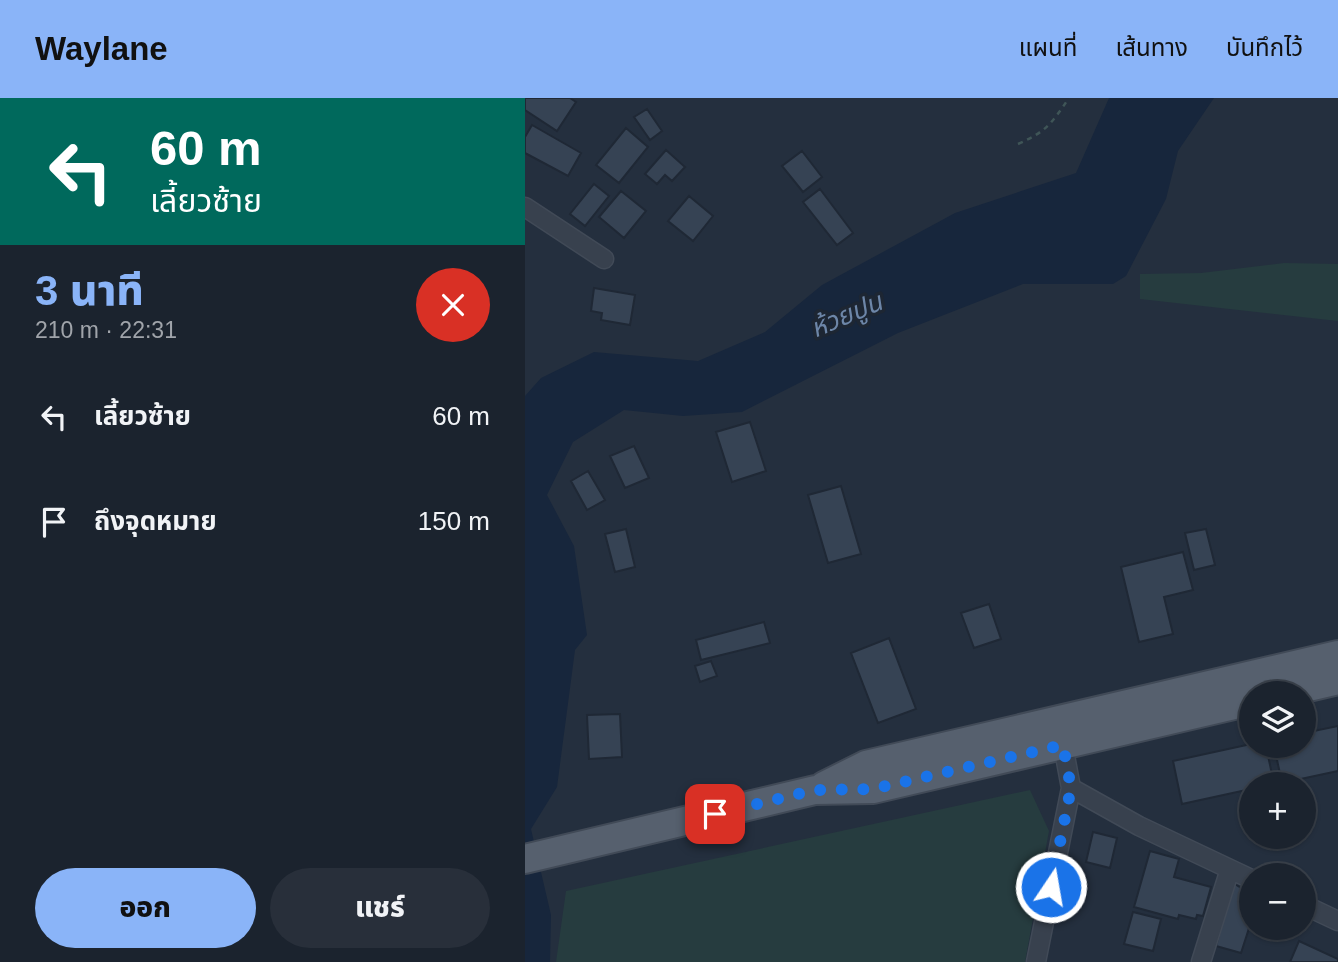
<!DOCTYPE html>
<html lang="th">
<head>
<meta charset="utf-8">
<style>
	body { margin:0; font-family:Helvetica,"Noto Sans Thai",sans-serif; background:#282f3a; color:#f1f3f6; height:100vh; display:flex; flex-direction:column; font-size:26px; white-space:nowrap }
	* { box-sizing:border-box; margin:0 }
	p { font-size:23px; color:#a0a4aa }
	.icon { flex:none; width:38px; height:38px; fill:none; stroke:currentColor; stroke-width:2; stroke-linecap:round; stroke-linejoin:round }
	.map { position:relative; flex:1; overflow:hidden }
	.side { display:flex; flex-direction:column; background:#1b232e; width:525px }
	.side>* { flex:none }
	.top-card { background:#00695c; color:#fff; overflow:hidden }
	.controls { position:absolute; left:714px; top:583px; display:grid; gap:14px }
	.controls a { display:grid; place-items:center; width:77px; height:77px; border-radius:50%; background:#1b232e; box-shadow:0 2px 5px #0004,0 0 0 2px #39404a; font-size:35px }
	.pin { position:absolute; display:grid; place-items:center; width:60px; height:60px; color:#fff; margin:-30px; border-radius:14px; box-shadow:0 4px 10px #0006 }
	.me { position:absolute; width:77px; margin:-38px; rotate:12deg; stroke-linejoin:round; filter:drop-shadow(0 0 5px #0008) }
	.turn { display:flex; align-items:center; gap:24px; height:147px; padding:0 35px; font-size:32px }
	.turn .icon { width:91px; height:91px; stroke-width:2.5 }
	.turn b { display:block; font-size:49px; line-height:60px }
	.round { display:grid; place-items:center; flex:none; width:74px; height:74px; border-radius:37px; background:#282f3a }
	.overview { display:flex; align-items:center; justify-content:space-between; height:119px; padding:0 35px }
	h1 { font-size:42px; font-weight:800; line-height:52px; color:#8ab4f8 }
	.action { display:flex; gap:14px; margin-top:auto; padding:14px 35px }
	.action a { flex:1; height:80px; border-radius:42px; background:#8ab4f8; color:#111; font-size:28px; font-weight:800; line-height:80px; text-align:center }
	.action a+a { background:#282f3a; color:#f1f3f6 }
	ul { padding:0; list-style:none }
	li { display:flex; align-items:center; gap:21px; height:105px; padding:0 35px }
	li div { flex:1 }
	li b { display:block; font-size:26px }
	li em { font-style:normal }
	header { display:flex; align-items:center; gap:42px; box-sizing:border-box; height:98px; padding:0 35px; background:#8ab4f8; color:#111 }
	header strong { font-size:33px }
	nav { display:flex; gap:38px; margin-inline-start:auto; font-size:24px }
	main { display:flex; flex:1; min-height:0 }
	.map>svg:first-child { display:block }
	.green { fill:#263c3f }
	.water { fill:#17263c }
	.building { fill:#364354; stroke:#1f2835; stroke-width:2 }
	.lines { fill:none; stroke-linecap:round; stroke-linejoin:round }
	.street-casing { stroke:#414a57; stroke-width:21 }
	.primary-casing { stroke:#414a57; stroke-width:32 }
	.path { stroke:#3f5557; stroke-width:2.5; stroke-dasharray:5 5; stroke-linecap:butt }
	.street { stroke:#38414e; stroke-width:18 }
	.primary { stroke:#56606e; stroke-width:28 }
	.route { stroke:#1a73e8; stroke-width:12; stroke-dasharray:0 21.6 }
	.labels { text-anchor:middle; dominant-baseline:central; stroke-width:7; stroke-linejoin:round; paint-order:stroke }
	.water-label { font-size:26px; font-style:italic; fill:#6d86a8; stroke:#1d2633 }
</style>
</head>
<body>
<header>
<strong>Waylane</strong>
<nav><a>แผนที่</a><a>เส้นทาง</a><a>บันทึกไว้</a></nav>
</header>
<main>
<section class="side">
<div class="top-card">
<div class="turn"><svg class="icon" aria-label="left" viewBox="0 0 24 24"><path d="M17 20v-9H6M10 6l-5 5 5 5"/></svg><div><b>60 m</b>เลี้ยวซ้าย</div></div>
</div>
<div class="overview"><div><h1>3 นาที</h1><p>210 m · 22:31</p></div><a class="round" style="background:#d93025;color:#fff"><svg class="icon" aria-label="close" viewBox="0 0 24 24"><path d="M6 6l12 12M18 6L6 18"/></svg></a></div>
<ul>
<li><svg class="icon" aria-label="left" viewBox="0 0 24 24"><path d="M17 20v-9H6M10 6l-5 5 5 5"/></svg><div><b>เลี้ยวซ้าย</b></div><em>60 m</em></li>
<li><svg class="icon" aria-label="arrive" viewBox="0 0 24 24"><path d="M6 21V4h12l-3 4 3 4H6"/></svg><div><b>ถึงจุดหมาย</b></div><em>150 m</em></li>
</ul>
<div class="action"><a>ออก</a><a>แชร์</a></div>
</section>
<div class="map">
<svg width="813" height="864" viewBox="0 0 813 864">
	<rect width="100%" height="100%" fill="#242f3e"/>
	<path class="green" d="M759,165L813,166V223L615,201V176L676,175Z
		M505,692L524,733L500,864H31L41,793Z"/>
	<path class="water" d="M584,0H689L653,53L641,101L601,178L588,186H498L373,235L217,314L158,318L99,312L48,344L22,397L49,448L62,537L50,552L32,689L6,731L26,817L25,864H0V298L16,280L69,254L173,263L240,234L297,187L430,115L551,75Z"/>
	<path class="building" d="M0,0H45L51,4L32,33L0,12Z
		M122,11L137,33L125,42L109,19Z
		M7,27L56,55L43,78L0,55V39Z
		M101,30L123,49L94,85L71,67Z
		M141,52L160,69L147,83L140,77L132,86L120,76Z
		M277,53L297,79L278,94L257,68Z
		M69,86L84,98L60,128L45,116Z
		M295,91L328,135L312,147L278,104Z
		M96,93L121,113L99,140L74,119Z
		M164,98L188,118L168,143L143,123Z
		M69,190L110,197L105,227L76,222L77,215L66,213Z
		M225,324L241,373L207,384L191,334Z
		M109,348L124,380L100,390L85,358Z
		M63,373L80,402L62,412L46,383Z
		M316,388L336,456L303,465L283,397Z
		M101,431L110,469L90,474L80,436Z
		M681,431L690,467L669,472L660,435Z
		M658,454L668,492L639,499L648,536L614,544L596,469Z
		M464,506L476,541L449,550L436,515Z
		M239,524L245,545L176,562L171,542Z
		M364,540L391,611L353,625L326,555Z
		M186,563L192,578L175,584L170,568Z
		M95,616L97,659L64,661L62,617Z
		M813,628V673L757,685L749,648H779V635Z
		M726,646L741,648L749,686H726V691L657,706L648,663Z
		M568,734L592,740L585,770L561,764Z
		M625,753L654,761L649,779L686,789L678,818L672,817L671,821L654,817L653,821L609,809Z
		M708,785L726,796V824L716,855L691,848Z
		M608,814L636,821L628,853L599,846Z
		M774,843L813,861V864H765Z"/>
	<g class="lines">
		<g class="street-casing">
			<path id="street" d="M0,109L79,161
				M546,690L614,728L726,781
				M779,807L813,823
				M511,864L546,690L538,647
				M676,864L705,771"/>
		</g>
		<g class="primary-casing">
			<path id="primary" d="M758,595L813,582
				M299,688L341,667L813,557
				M0,761L290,692L348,691L726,603"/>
		</g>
		<path class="path" d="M493,46C522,33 526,26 544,0"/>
		<use href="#street" class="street"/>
		<use href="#primary" class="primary"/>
	</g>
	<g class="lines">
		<path class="route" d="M190,716L290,692L348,691L538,647L546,690L526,789"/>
	</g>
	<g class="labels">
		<g class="water-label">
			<text transform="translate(321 217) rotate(-23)">ห้วยปูน</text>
		</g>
	</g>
</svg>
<div class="controls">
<a><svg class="icon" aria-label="layers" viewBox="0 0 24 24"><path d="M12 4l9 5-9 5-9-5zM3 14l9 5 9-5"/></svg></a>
<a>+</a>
<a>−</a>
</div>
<div class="pin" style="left:190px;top:716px;background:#d93025"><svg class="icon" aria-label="arrive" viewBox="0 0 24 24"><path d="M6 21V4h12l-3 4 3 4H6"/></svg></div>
<svg class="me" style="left:526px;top:789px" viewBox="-20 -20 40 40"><circle r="17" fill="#1a73e8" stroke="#fff" stroke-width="3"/><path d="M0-11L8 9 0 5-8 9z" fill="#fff"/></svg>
</div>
</main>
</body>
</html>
